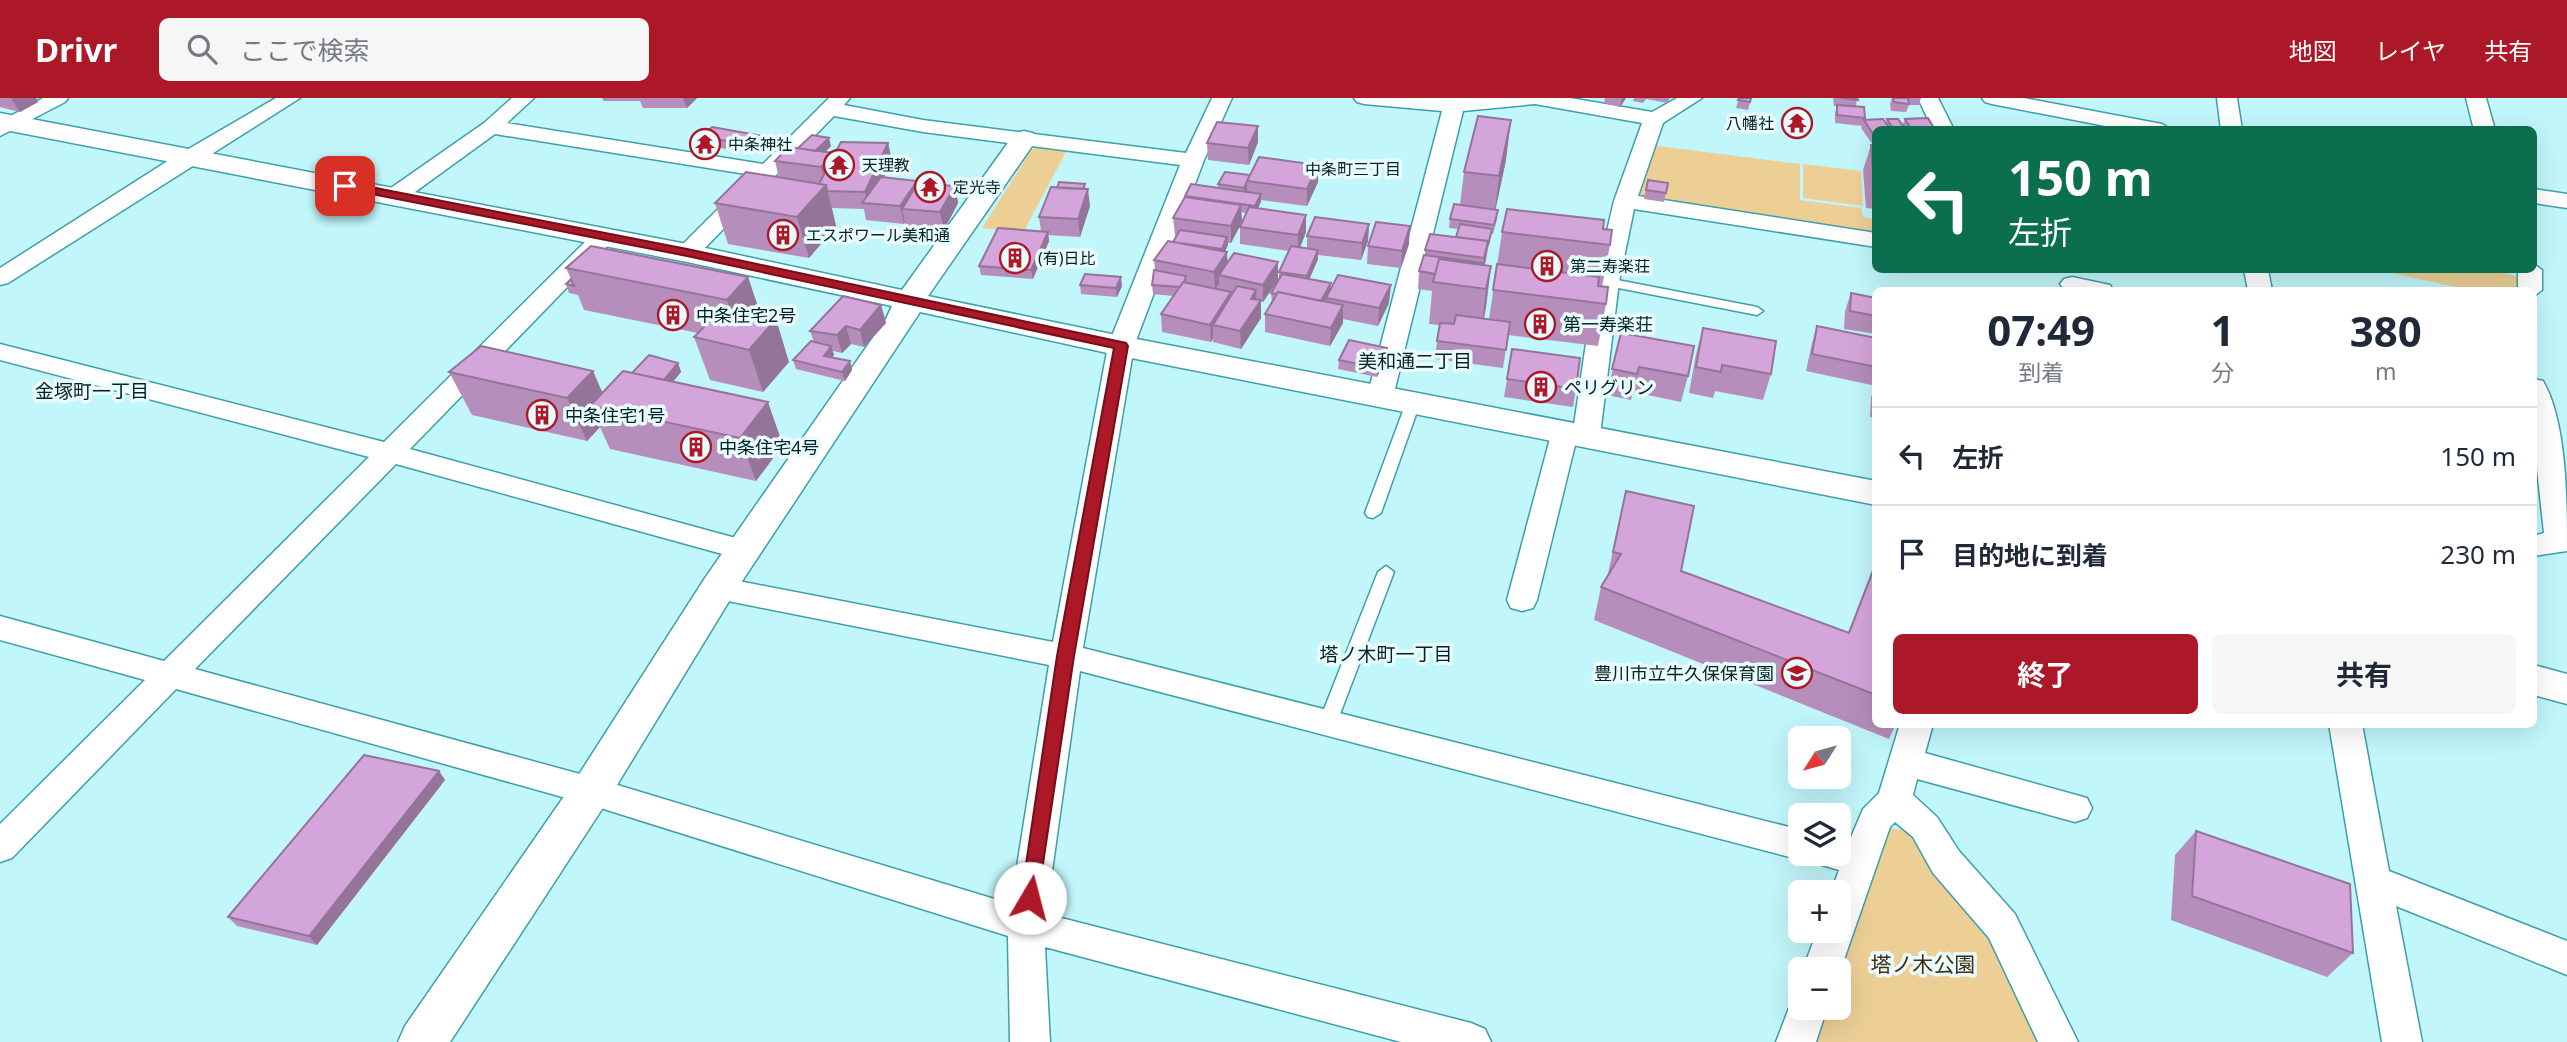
<!DOCTYPE html>
<html lang="ja">
<head>
<meta charset="utf-8">
<style>
	body { margin:0; font-family:"Noto Sans","Noto Sans JP",sans-serif; background:#f6f6f7; color:#1f2937; height:100vh; display:flex; flex-direction:column; font-size:26px; white-space:nowrap }
	* { box-sizing:border-box; margin:0 }
	p { font-size:23px; color:#747a83 }
	.icon { flex:none; width:38px; height:38px; fill:none; stroke:currentColor; stroke-width:2; stroke-linecap:round; stroke-linejoin:round }
	.map { position:relative; flex:1; overflow:hidden }
	.side { position:absolute; left:1872px; top:189px; width:665px; height:441px; display:flex; flex-direction:column; background:#fff; border-radius:10px; box-shadow:0 7px 28px #0002 }
	.side>* { flex:none }
	.top-card { position:absolute; left:1872px; top:28px; width:665px; height:147px; border-radius:10px; box-shadow:0 7px 28px #0002; background:#0b6e4f; color:#fff; overflow:hidden }
	.needle { width:46px; rotate:233deg }
	.controls { position:absolute; left:1788px; top:628px; display:grid; gap:14px }
	.controls a { display:grid; place-items:center; width:63px; height:63px; border-radius:10px; background:#fff; box-shadow:0 7px 28px #0002; font-size:35px }
	.pin { position:absolute; display:grid; place-items:center; width:60px; height:60px; color:#fff; margin:-30px; border-radius:14px; box-shadow:0 4px 10px #0006 }
	.me { position:absolute; width:77px; margin:-38px; rotate:8deg; stroke-linejoin:round; filter:drop-shadow(0 0 5px #0008) }
	.turn { display:flex; align-items:center; gap:24px; height:147px; padding:0 21px; font-size:32px }
	.turn .icon { width:91px; height:91px; stroke-width:2.5 }
	.turn b { display:block; font-size:49px; line-height:60px }
	.eta { display:flex; justify-content:space-evenly; align-items:center; height:119px; text-align:center }
	.eta b { font-size:42px; font-weight:700; line-height:49px }
	.action { display:flex; gap:14px; margin-top:auto; padding:14px 21px }
	.action a { flex:1; height:80px; border-radius:10px; background:#ac1828; color:#fff; font-size:28px; font-weight:700; line-height:80px; text-align:center }
	.action a+a { background:#f6f6f7; color:#1f2937 }
	ul { padding:0; list-style:none }
	li { display:flex; align-items:center; gap:21px; height:98px; padding:0 21px; border-top:2px solid #e0e1e3 }
	li div { flex:1 }
	li b { display:block; font-size:26px }
	li em { font-style:normal }
	header { display:flex; align-items:center; gap:42px; box-sizing:border-box; height:98px; padding:0 35px; background:#ac1828; color:#fff }
	header strong { font-size:33px }
	nav { display:flex; gap:38px; margin-inline-start:auto; font-size:24px }
	.search { width:490px; height:63px; background:#f6f6f7; display:flex; align-items:center; gap:18px; box-sizing:border-box; padding:0 24px; border-radius:10px; color:#747a83; font-size:26px }
	.map>svg:first-child { display:block }
	.green { fill:#edcf96 }
	.lines { fill:none; stroke-linecap:round; stroke-linejoin:round }
	.service-casing { stroke:#3e9fa8; stroke-width:3 }
	.minor-casing { stroke:#3e9fa8; stroke-width:3 }
	.tertiary-casing { stroke:#3e9fa8; stroke-width:3 }
	.service { fill:#fff; fill-rule:evenodd }
	.minor { fill:#fff; fill-rule:evenodd }
	.tertiary { fill:#fff; fill-rule:evenodd }
	.wall { fill:#b68ebb }
	.shaded-wall { fill:#947499 }
	.building { fill:#d4a5da; stroke:#947499; stroke-width:2 }
	.route { fill:#ac1828; stroke:#70101a; stroke-width:2 }
	.labels { text-anchor:middle; dominant-baseline:central; stroke-width:7; stroke-linejoin:round; paint-order:stroke }
	.far-poi-label { font-size:16px; fill:#032225; stroke:#eafbfd; text-anchor:start }
	.far-neighbourhood-label { font-size:16px; fill:#032225; stroke:#eafbfd }
	.poi-label { font-size:18px; fill:#032225; stroke:#eafbfd; text-anchor:start }
	.neighbourhood-label { font-size:19px; fill:#032225; stroke:#eafbfd }
	.near-park-label { font-size:21px; fill:#3e3012; stroke:#eafbfd }
</style>
</head>
<body>
<header>
<strong>Drivr</strong>
<div class="search"><svg class="icon" aria-label="search" viewBox="0 0 24 24"><circle cx="10" cy="10" r="6"/><path d="M15 15l6 6"/></svg>ここで検索</div>
<nav><a>地図</a><a>レイヤ</a><a>共有</a></nav>
</header>
<div class="map">
<svg width="2567" height="944" viewBox="0 0 2567 944">
	<rect width="100%" height="100%" fill="#c1f6fa"/>
	<path class="green" d="M1650,47L1800,66V102L1861,110L1863,119L1876,121V138L1647,104L1634,96Z
		M1042,48L1067,52L1023,135L982,130L1032,51Z
		M1803,66L1861,73L1863,108L1803,100Z
		M2377,172H2491L2521,179V192H2470Z
		M1889,730L1918,734L1988,822L2048,944H1811L1823,910H1839V872Z"/>
	<g class="lines">
		<g class="service-casing">
			<path id="service" d="M1607,180L1757,209L1763,213L1757,217L1603,187V181Z
				M1413,301L1420,305L1381,415L1373,420L1368,419L1365,415L1406,305Z
				M1386,468L1394,474L1337,624L1334,629L1328,631L1322,629L1319,624L1378,474Z"/>
		</g>
		<g class="minor-casing">
			<path id="minor" d="M43,0H68L65,4L0,38V24Z
				M276,0H300L8,185L0,187V170L166,64Z
				M512,0H534L507,25L763,66L829,0H850L844,7L923,22L1186,55L1212,0H1232L1204,62L1134,248L1083,550L1801,732V756L1813,758L1801,762L1080,573L1046,816L1471,925L1485,931L1491,944H1401L1045,849L1050,944H1010L1008,838L591,707L176,591L12,760L0,764V726L145,582L0,542V518L164,563L369,359L0,262V246L384,344L595,134H611L615,139L611,144L410,351L754,445L759,452L754,459L744,462L396,366L195,571L591,679L1011,806L1049,567L718,501L707,498L703,490L707,482L718,479L1053,544L1108,248L1180,67L923,34L834,18L695,160H679L675,155L679,150L752,77L495,36L404,102H388L385,97L388,92L484,25Z
				M1354,0H1570L1652,14L1677,0H1702L1663,25L1638,98L1876,135V149L1634,111L1619,184L1600,337L1596,343L1586,346L1576,343L1537,502L1533,510L1522,513L1511,510L1507,502L1552,333L1555,327L1565,324L1574,327L1595,184L1614,103L1642,25L1535,6L1463,13L1393,299L1389,305L1380,307L1371,305L1367,299L1442,13L1364,6L1357,4Z
				M1918,0H1938L1954,32H1933Z
				M1982,0H2024L2162,26L2172,32H2126L1992,6L1985,4Z
				M2217,0H2237L2242,32H2221Z
				M2466,0H2486L2495,32H2474Z
				M2534,91L2567,96V110L2534,105Z
				M2534,166L2542,172V192L2534,198V192H2518V172H2534Z
				M2244,172H2268L2272,192H2248Z
				M2072,179L2110,187L2113,192L2064,191L2060,186L2064,181Z
				M2534,281L2543,283C2567,324 2567,404 2567,453L2534,458V438L2544,435L2534,343Z
				M1900,626H1933L1925,655L2087,700L2092,710L2087,720L2075,724L1917,681L1913,697L1937,719L1959,753L2015,816L2078,944H2038L1989,840L1933,775L1913,739L1895,724L1890,729L1839,876V872H1803L1817,833H1839V794H1831L1839,772L1822,767L1817,756H1839V742L1849,744L1863,711L1879,695Z
				M2329,626H2362L2389,773L2567,843V877L2396,808L2422,944H2382Z
				M1801,895V910H1827L1816,944H1776L1794,897Z"/>
		</g>
		<g class="tertiary-casing">
			<path id="tertiary" d="M0,15L687,146L902,192L1015,35L1024,33L1033,35L1037,41L928,198L1121,238L1876,383V407L1121,258L920,214L731,500L606,705L450,944H398L405,928L576,681L705,480L886,221L892,208L687,164L0,31Z
				M2534,567L2567,576V606L2534,597Z"/>
		</g>
		<use href="#service" class="service"/>
		<use href="#minor" class="minor"/>
		<use href="#tertiary" class="tertiary"/>
	</g>
	<path class="wall" d="M0,0H36L38,4L20,14L0,9Z
		M602,0H697L687,10H643L640,3H604Z
		M1605,0H1626L1620,9L1604,5Z
		M1634,0H1670L1667,5L1646,1L1643,5L1633,3Z
		M1739,0H1751L1748,12L1736,10Z
		M1833,0H1857L1856,8L1865,20L1864,22L1886,25L1887,21L1903,26L1905,21L1935,32H1876V47H1873L1861,30L1862,28L1835,25V15L1837,8H1834Z
		M1892,0H1921L1919,7H1909L1906,14L1891,13L1890,6Z
		M1258,28V44L1249,67L1208,62L1207,45Z
		M701,39L766,46L756,56L704,47Z
		M1871,47L1876,48V111L1866,110L1863,72Z
		M831,48L825,54L834,57L892,62L884,80L917,86L955,88L958,105L944,132L906,128L905,124L904,126L866,122L864,111L832,110L836,128L809,160L728,146L715,105L819,86L820,85L779,80L775,63L798,50Z
		M1506,62L1495,112H1498L1497,121L1493,136H1491L1485,167L1491,168L1484,221H1489L1502,134L1603,131L1610,147L1602,189L1606,206L1598,248L1508,237L1503,270L1435,261L1437,243L1440,227L1429,226L1432,193L1418,191L1419,173L1425,157V152L1456,139L1458,131L1449,130L1450,121L1460,107L1464,74Z
		M1318,67V84L1307,108L1261,102L1258,110L1306,134L1300,150L1307,151V138L1369,126L1368,143L1361,162L1318,157V161L1309,181L1330,192L1389,205L1378,228L1343,221V225L1330,248L1265,234V216L1272,204L1271,195L1279,180V174L1289,153L1240,146V129L1246,115L1241,114L1242,124L1231,145H1228V147L1225,154L1228,164H1278V182L1263,204H1261V220L1241,251L1213,244V241L1211,244L1162,234L1161,216L1174,198L1153,196L1152,187L1155,172L1154,162L1173,144L1177,138L1175,137L1173,120L1185,98L1218,90V86L1250,77Z
		M1648,82L1668,85L1664,104L1644,101Z
		M1085,91L1090,108L1080,139L1048,137L1049,143L1033,181L981,177L979,168L1041,133L1039,119Z
		M1409,146L1401,170L1367,166L1368,148Z
		M566,170L748,179L761,218L789,264L763,294L710,282L694,239L698,235L584,212L578,197L569,195L566,186L571,181Z
		M1080,187L1122,188L1117,199L1081,196Z
		M1851,195L1876,200V236L1844,231L1845,213Z
		M881,207L886,225L864,249L851,246L842,255L833,253L834,257L832,259L850,263L852,272L845,283L796,271L793,262L814,244L810,233Z
		M1817,228L1876,240V320L1870,319L1871,299L1876,288L1806,273L1812,245Z
		M1703,230L1771,276L1763,302L1715,293L1713,300L1689,295L1696,256Z
		M1621,235L1688,278L1681,304L1633,294L1631,302L1607,297Z
		M1387,250V259L1377,279L1338,271L1339,262Z
		M678,265L681,274L673,284L783,347L756,383L610,351L600,329L587,343L472,317L449,274L603,294L632,275Z
		M1507,281L1576,291L1573,309L1504,299Z
		M1626,393L1681,473L1848,535L1876,462V626H1896L1889,641L1594,522L1601,489L1607,480Z
		M439,673L445,682L317,847L237,828L228,819Z
		M2196,733L2353,855L2327,879L2171,822L2175,757Z"/>
	<path class="shaded-wall" d="M11,0H36L38,4L20,14Z
		M683,0H697L687,10Z
		M1622,0H1626L1620,9Z
		M1511,22L1506,62L1494,119L1499,78Z
		M1258,28V44L1249,67L1248,50Z
		M763,38L766,46L756,56L753,47Z
		M829,40L831,48L816,62L814,54Z
		M888,45L892,62L871,106L868,105L865,94Z
		M834,55L838,72L825,86L821,69Z
		M1318,67V84L1307,108V91Z
		M917,83L920,100L902,111L905,124L904,126L900,108Z
		M1247,83V92L1244,98V90Z
		M826,87L836,128L809,160L797,119Z
		M955,88L958,105L944,132L940,114Z
		M1088,91L1090,108L1080,139L1078,121Z
		M1261,96V104L1255,116V108Z
		M1241,107L1242,124L1231,145V128Z
		M1306,117V134L1298,154V137Z
		M1369,126L1368,143L1361,162L1362,145Z
		M1410,128L1409,146L1401,170L1402,153Z
		M1048,134L1049,143L1033,181L1031,172Z
		M1227,139L1228,147L1222,159V151Z
		M1488,143L1486,161L1482,177L1484,160Z
		M1318,152V161L1307,187V178Z
		M1227,154L1228,172L1219,177V185L1215,192L1214,174Z
		M1278,164V182L1263,204V187Z
		M1491,168L1486,210L1481,233L1486,191Z
		M748,179L762,221L741,245L727,202Z
		M1121,179L1122,188L1117,199L1116,190Z
		M1331,185L1330,194L1321,213V204Z
		M1391,187L1389,205L1378,228L1379,210Z
		M1256,192L1257,208L1261,202V220L1241,251L1240,233L1251,201Z
		M1231,194V212L1213,227V241L1211,244L1210,227Z
		M881,207L886,225L864,249L860,232Z
		M1343,207V225L1330,248L1331,230Z
		M776,221L789,264L763,294L749,252Z
		M846,228L851,246L842,255L837,237Z
		M831,248L834,257L826,267L824,258Z
		M1387,250V259L1377,279L1378,270Z
		M850,263L852,272L845,283L842,274Z
		M678,265L681,274L665,293L662,284Z
		M593,273L610,312L590,308L600,329L587,343L567,300Z
		M768,304L783,347L756,383L740,340Z
		M439,673L445,682L317,847L309,838Z"/>
	<path class="building" d="M1739,0H1751L1750,4L1738,2Z
		M1841,0H1857L1858,2Z
		M1893,0H1908L1909,6L1894,4Z
		M1837,7L1864,9L1865,20L1837,17Z
		M1478,18L1511,22L1499,78L1464,74Z
		M1928,20L1935,32H1912L1905,21Z
		M1883,21L1891,32H1876L1875,39L1864,22Z
		M1887,21H1898L1906,32H1894Z
		M1217,24L1258,28L1248,50L1207,45Z
		M712,29L763,38L753,47L701,39Z
		M812,37L829,40L815,53L798,50Z
		M841,44L888,45L865,94L827,93L826,87L819,86Z
		M1871,47L1876,48V86L1874,85Z
		M788,49L834,55L821,69L775,63Z
		M1259,59L1318,67L1307,91L1247,83Z
		M746,74L826,87L797,119L715,105Z
		M1225,74L1250,77L1244,90L1218,86Z
		M881,79L917,83L900,108L862,105Z
		M1648,82L1668,85L1666,95L1646,92Z
		M1059,84L1085,86L1083,91L1057,90Z
		M918,85L955,88L940,114L902,111Z
		M1191,86L1261,96L1255,108L1185,98Z
		M1051,89L1088,91L1078,121L1039,119Z
		M1185,99L1241,107L1231,128L1173,120Z
		M1454,106L1498,112L1494,127L1450,121Z
		M1249,109L1306,117L1298,137L1240,129Z
		M1507,111L1604,122L1603,131L1612,132L1610,147L1502,134Z
		M1315,119L1369,126L1362,145L1307,138Z
		M1376,124L1410,128L1402,153L1368,148Z
		M1460,126L1492,131L1488,147V143L1456,139Z
		M998,130L1048,134L1031,172L979,168Z
		M1180,132L1227,139L1222,151L1173,144Z
		M1430,136L1488,143L1484,160L1425,152Z
		M1168,143L1227,154L1214,174L1154,162Z
		M591,148L748,179L727,202L566,170Z
		M1291,148L1318,152L1307,178L1279,174Z
		M1234,155L1278,164L1263,187L1219,177Z
		M1424,157L1483,165V167L1439,161L1435,176L1419,173Z
		M1439,161L1491,168L1486,191L1433,184Z
		M1497,166L1599,179L1598,188L1608,189L1606,206L1493,192Z
		M1154,172L1186,178L1184,184H1183L1180,189L1152,187Z
		M1085,176L1121,179L1116,190L1080,187Z
		M1282,176L1331,185L1321,203L1278,194L1277,196L1271,195Z
		M1338,177L1391,187L1379,210L1326,200Z
		M571,181L574,188L566,186Z
		M1183,184L1231,194L1210,227L1161,216Z
		M1237,188L1256,192L1251,201L1261,202L1240,233L1213,227Z
		M1278,194L1343,207L1331,230L1265,216Z
		M1851,195L1876,200V218L1850,213Z
		M843,198L881,207L860,232L846,228L837,237L810,233Z
		M723,210L776,221L749,252L694,239Z
		M1456,217L1510,224L1506,252L1437,243L1440,225L1454,226Z
		M1817,228L1876,240V269L1812,256Z
		M1703,230L1776,243L1771,276L1722,267L1721,274L1696,269Z
		M1621,235L1694,248L1688,278L1639,269L1637,276L1612,271Z
		M1349,242L1387,250L1378,270L1339,262Z
		M811,243L831,248L824,258L850,263L842,274L793,262Z
		M481,248L593,273L567,300L449,274Z
		M1512,251L1580,260L1576,291L1507,281Z
		M649,257L678,265L664,282L632,275Z
		M623,273L768,304L740,340L590,308Z
		M1626,393L1694,408L1681,473L1849,535L1876,465V597L1601,489L1621,456L1613,454Z
		M364,657L439,673L309,838L228,819Z
		M2196,733L2350,786L2353,855L2192,798Z"/>
	<path class="route" d="M345,84L687,151L1126,245L1128,248L1074,558L1037,806L1030,808L1024,806L1021,800L1057,558L1114,250L687,158L341,90V85Z"/>
	<defs>
		<g id="temple-ring" transform="scale(1.575)"><circle r="9.5" fill="#eafbfd" stroke="#ac1828" stroke-width="1.5"/><path d="M0-6L5-2H3V0L6.5 2.5H4V6H1.5V3h-3V6H-4V2.5H-6.5L-3 0V-2H-5Z" fill="#ac1828"/></g>
		<g id="building-ring" transform="scale(1.575)"><circle r="9.5" fill="#eafbfd" stroke="#ac1828" stroke-width="1.5"/><path d="M-4-6H4V6H1V3H-1V6H-4ZM-2.5-4.3h1.7v1.8h-1.7ZM.8-4.3h1.7v1.8H.8ZM-2.5-1h1.7V.8h-1.7ZM.8-1h1.7V.8H.8Z" fill="#ac1828"/></g>
		<g id="school-ring" transform="scale(1.575)"><circle r="9.5" fill="#eafbfd" stroke="#ac1828" stroke-width="1.5"/><path d="M0-5L7-2L0 1L-7-2ZM-4 1L0 2.5L4 1V4Q0 6-4 4Z" fill="#ac1828"/></g>
	</defs>
	<g fill-rule="evenodd">
		<use href="#temple-ring" x="1797" y="25"/>
		<use href="#temple-ring" x="705" y="46"/>
		<use href="#temple-ring" x="839" y="67"/>
		<use href="#temple-ring" x="930" y="89"/>
		<use href="#building-ring" x="783" y="137"/>
		<use href="#building-ring" x="1015" y="160"/>
		<use href="#building-ring" x="1547" y="168"/>
		<use href="#building-ring" x="673" y="217"/>
		<use href="#building-ring" x="1540" y="226"/>
		<use href="#building-ring" x="1541" y="289"/>
		<use href="#building-ring" x="542" y="317"/>
		<use href="#building-ring" x="696" y="349"/>
		<use href="#school-ring" x="1797" y="575"/>
	</g>
	<g class="labels">
		<g class="far-poi-label">
			<text x="1774" y="25" text-anchor="end">八幡社</text>
			<text x="728" y="46">中条神社</text>
			<text x="862" y="67">天理教</text>
			<text x="953" y="89">定光寺</text>
			<text x="806" y="137">エスポワール美和通</text>
			<text x="1038" y="160">(有)日比</text>
			<text x="1570" y="168">第二寿楽荘</text>
		</g>
		<g class="far-neighbourhood-label">
			<text x="1353" y="71">中条町三丁目</text>
		</g>
		<g class="poi-label">
			<text x="696" y="217">中条住宅2号</text>
			<text x="1563" y="226">第一寿楽荘</text>
			<text x="1564" y="289">ペリグリン</text>
			<text x="565" y="317">中条住宅1号</text>
			<text x="719" y="349">中条住宅4号</text>
			<text x="1774" y="575" text-anchor="end">豊川市立牛久保保育園</text>
		</g>
		<g class="neighbourhood-label">
			<text x="1415" y="263">美和通二丁目</text>
			<text x="92" y="293">金塚町一丁目</text>
			<text x="1386" y="556">塔ノ木町一丁目</text>
		</g>
		<g class="near-park-label">
			<text x="1923" y="866">塔ノ木公園</text>
		</g>
	</g>
</svg>
<div class="controls">
<a><svg class="needle" viewBox="-14 -14 28 28"><path d="M0-13l5 13h-10z" fill="#e53935"/><path d="M0 13l5-13h-10z" fill="#747a83"/></svg></a>
<a><svg class="icon" aria-label="layers" viewBox="0 0 24 24"><path d="M12 4l9 5-9 5-9-5zM3 14l9 5 9-5"/></svg></a>
<a>+</a>
<a>−</a>
</div>
<div class="pin" style="left:345px;top:88px;background:#d93025"><svg class="icon" aria-label="arrive" viewBox="0 0 24 24"><path d="M6 21V4h12l-3 4 3 4H6"/></svg></div>
<svg class="me" style="left:1030px;top:800px" viewBox="-20 -20 40 40"><circle r="19" fill="#fff"/><path d="M0-13L10 11 0 6-10 11z" fill="#ac1828"/></svg>
<div class="top-card">
<div class="turn"><svg class="icon" aria-label="left" viewBox="0 0 24 24"><path d="M17 20v-9H6M10 6l-5 5 5 5"/></svg><div><b>150 m</b>左折</div></div>
</div>
<section class="side">
<div class="eta">
<div><b>07:49</b><p>到着</p></div>
<div><b>1</b><p>分</p></div>
<div><b>380</b><p>m</p></div>
</div>
<ul>
<li><svg class="icon" aria-label="left" viewBox="0 0 24 24"><path d="M17 20v-9H6M10 6l-5 5 5 5"/></svg><div><b>左折</b></div><em>150 m</em></li>
<li><svg class="icon" aria-label="arrive" viewBox="0 0 24 24"><path d="M6 21V4h12l-3 4 3 4H6"/></svg><div><b>目的地に到着</b></div><em>230 m</em></li>
</ul>
<div class="action"><a>終了</a><a>共有</a></div>
</section>
</div>
</body>
</html>
